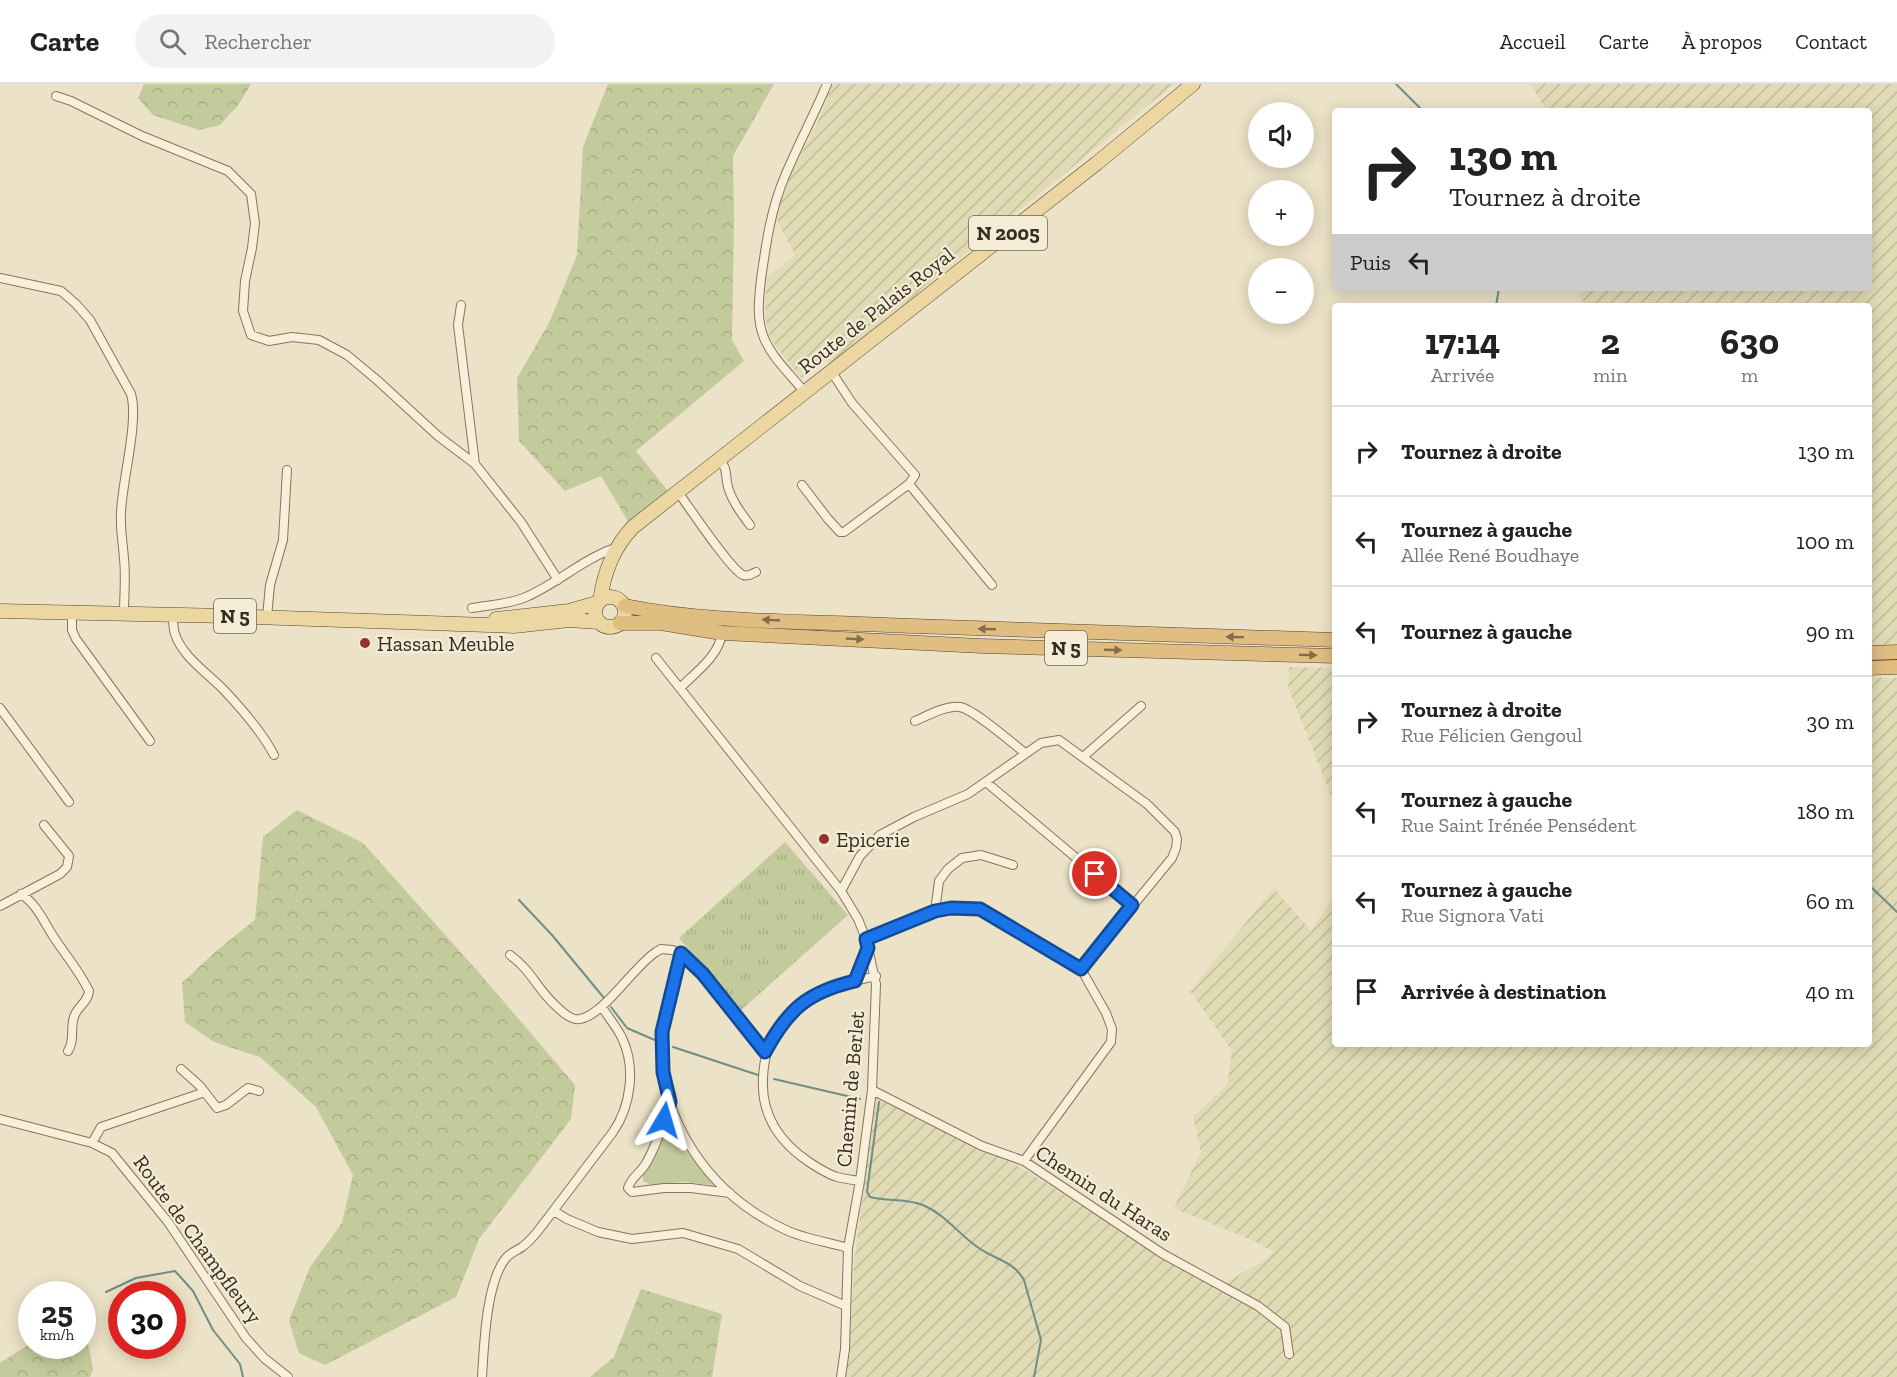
<!DOCTYPE html>
<html lang="fr">
<head>
<meta charset="utf-8">
<style>
	body { margin:0; font-family:"Zilla Slab",serif; background:#f2f2f2; color:#222; height:100vh; display:flex; flex-direction:column; font-size:22px; white-space:nowrap }
	* { box-sizing:border-box; margin:0 }
	p { font-size:20px; color:#767676 }
	.icon { flex:none; width:33px; height:33px; fill:none; stroke:currentColor; stroke-width:2; stroke-linecap:round; stroke-linejoin:round }
	.map { position:relative; flex:1; overflow:hidden }
	.sheet { position:absolute; left:1332px; top:219px; width:540px; height:744px; display:flex; flex-direction:column; background:#fff; border-radius:6px; box-shadow:0 3px 15px #0003 }
	.sheet>* { flex:none }
	.banner { position:absolute; left:1332px; top:24px; width:540px; height:183px; border-radius:6px; box-shadow:0 3px 15px #0003; background:#fff; color:#222; overflow:hidden }
	.fabs { position:absolute; left:1248px; top:18px; display:grid; gap:12px }
	.fabs a { display:grid; place-items:center; width:66px; height:66px; border-radius:50%; background:#fff; box-shadow:0 3px 15px #0003; font-size:30px }
	.speed { position:absolute; left:18px; top:1197px; display:flex; gap:12px; font-size:30px; font-weight:700; text-align:center }
	.speed>* { display:grid; place-content:center; width:78px; height:78px; border-radius:50%; background:#fff; box-shadow:0 3px 15px #0003; line-height:1 }
	.speed small { font-size:15px; font-weight:400 }
	.speed .limit { border:9px solid #d22; background:#fff; color:#111 }
	.pin { position:absolute; display:grid; place-items:center; width:51px; height:51px; color:#fff; margin:-26px; border:3px solid #fff; border-radius:50%; box-shadow:0 2px 6px #0007 }
	.me { position:absolute; width:66px; margin:-33px; rotate:7deg; stroke-linejoin:round; filter:drop-shadow(0 0 4px #0008) }
	.turn { display:flex; align-items:center; gap:21px; height:126px; padding:0 18px; font-size:27px }
	.turn .icon { width:78px; height:78px; stroke-width:2.5 }
	.turn b { display:block; font-size:42px; line-height:51px }
	.then { display:flex; align-items:center; height:57px; padding:0 18px; background:#0003; gap:12px; font-size:22px }
	.eta { display:flex; justify-content:space-evenly; align-items:center; height:102px; text-align:center }
	.eta b { font-size:36px; font-weight:700; line-height:42px }
	ul { padding:0; list-style:none }
	li { display:flex; align-items:center; gap:18px; height:90px; padding:0 18px; border-top:2px solid #e0e0e0 }
	li div { flex:1 }
	li b { display:block; font-size:22px }
	li em { font-style:normal }
	header { display:flex; align-items:center; gap:36px; box-sizing:border-box; height:84px; padding:0 30px; background:#fff; border-bottom:2px solid #e0e0e0 }
	header strong { font-size:28px }
	nav { display:flex; gap:33px; margin-inline-start:auto; font-size:21px }
	.search { width:420px; height:54px; background:#f2f2f2; display:flex; align-items:center; gap:15px; box-sizing:border-box; padding:0 21px; border-radius:33px; color:#767676; font-size:22px }
	.map>svg:first-child { display:block }
	.farmland { fill:url(#farmland-furrows) }
	.grass { fill:#c3ca9b }
	.forest { fill:url(#forest-crowns) }
	.park { fill:url(#park-tufts) }
	.lines { fill:none; stroke-linecap:round; stroke-linejoin:round }
	.stream { stroke:#6f8e87; stroke-width:2 }
	.minor-casing { stroke:#87745d; stroke-width:10 }
	.primary-casing { stroke:#554331; stroke-width:15 }
	.trunk-casing { stroke:#554331; stroke-width:15 }
	.minor { stroke:#f7efda; stroke-width:8 }
	.primary { stroke:#ecd7a2; stroke-width:14 }
	.trunk { stroke:#e0bd80; stroke-width:14 }
	.oneway { fill:#846d4b }
	.route-casing { stroke:#114b97; stroke-width:15 }
	.route { stroke:#1a73e8; stroke-width:10 }
	.poi-dot { fill:#923231; stroke:#f4ecd6; stroke-width:2 }
	.labels { text-anchor:middle; dominant-baseline:central; stroke-width:4.5; stroke-linejoin:round; paint-order:stroke }
	.shield { fill:#f4ecd6; stroke:#706657; stroke-width:1.5 }
	.shield-label { font-size:20px; font-weight:bold; fill:#382c20 }
	.street-label { font-size:21px; fill:#382c20; stroke:#f4ecd6 }
	.poi-label { font-size:21px; fill:#382c20; stroke:#f4ecd6; text-anchor:start }
</style>
</head>
<body>
<header>
<strong>Carte</strong>
<div class="search"><svg class="icon" aria-label="search" viewBox="0 0 24 24"><circle cx="10" cy="10" r="6"/><path d="M15 15l6 6"/></svg>Rechercher</div>
<nav><a>Accueil</a><a>Carte</a><a>À propos</a><a>Contact</a></nav>
</header>
<div class="map">
<svg width="1897" height="1293" viewBox="0 0 1897 1293">
	<defs>
		<pattern id="farmland-furrows" width="10" height="10" patternUnits="userSpaceOnUse" patternTransform="scale(1.5)"><rect width="10" height="10" fill="#e1dbb5"/><path d="M-1 1l2-2M0 10L10 0M9 11l2-2" fill="none" stroke="#c2bc9b"/></pattern>
		<pattern id="forest-crowns" width="20" height="18" patternUnits="userSpaceOnUse" patternTransform="scale(1.5)"><rect width="20" height="18" fill="#c3ca9b"/><path d="M2 6a3 3 0 1 1 6 0M12 15a3 3 0 1 1 6 0" fill="none" stroke="#a8ae85"/></pattern>
		<pattern id="park-tufts" width="24" height="20" patternUnits="userSpaceOnUse" patternTransform="scale(1.5)"><rect width="24" height="20" fill="#c3ca9b"/><path d="M3 7l-1-3M5 7V3M7 7l1-3M15 17l-1-3M17 17v-4M19 17l1-3" fill="none" stroke="#a8ae85"/></pattern>
	</defs>
	<rect width="100%" height="100%" fill="#ece2c7"/>
	<path class="farmland" d="M833,0H1174L830,281L826,275L801,294L770,255L765,232L766,195L795,171L776,134L788,94L815,44Z
		M1530,0H1897V568L1869,569V222H1587L1577,211L1586,204H1869V27H1547Z
		M1289,583L1335,584V721L1288,604Z
		M1869,593L1897,594V1293H845L851,1237L854,1178L876,1013L903,1024L1027,1087L1149,1165L1217,1204L1264,1176L1274,1168L1256,1158L1174,1124L1201,1068L1193,1033L1227,1001L1232,967L1190,907L1274,804L1311,847L1335,810V960H1869Z"/>
	<path class="grass" d="M672,1032L683,1063L714,1101L683,1098L651,1101L643,1097V1090L657,1068Z"/>
	<path class="forest" d="M144,0H251L239,20L220,41L199,46L153,31L138,14Z
		M608,0H774L733,72L734,136L732,256L744,277L636,367L668,407L629,439L601,392L565,407L519,357L517,294L549,239L577,171L583,63Z
		M297,726L363,759L481,891L575,1001L571,1035L479,1155L456,1213L325,1281L299,1269L289,1237L310,1183L342,1139L353,1091L316,1023L260,973L214,958L185,938L182,899L216,867L255,836L263,753Z
		M641,1205L722,1230L712,1293H590L614,1273Z
		M83,1255L88,1259L93,1285L90,1293H0V1279L31,1259L32,1262H82Z"/>
	<path class="park" d="M785,758L848,831L740,927L679,854Z"/>
	<g class="lines">
		<path class="stream" d="M1396,0L1423,27
			M1496,222L1499,204
			M1869,801L1897,828
			M519,816L552,851L604,914
			M611,923L627,944L657,957
			M673,963L758,991
			M774,995L860,1015
			M879,1018L867,1108L870,1113C888,1118 908,1114 925,1122C945,1131 958,1149 976,1162C992,1175 1013,1176 1024,1196L1041,1256L1034,1293
			M106,1208L136,1194L175,1187L193,1207L213,1246L240,1280L243,1293"/>
		<g class="minor-casing">
			<path id="minor" d="M56,12L71,17L142,52L228,87L251,110L255,139L252,164L245,197L243,227L251,251L269,257L292,253L319,256L347,271L377,296L438,352L475,380L521,438L558,496
				M0,194L61,207L76,220L90,236L131,310C139,337 122,397 121,429C120,444 123,460 124,475C126,493 124,512 124,530
				M461,221L458,241L475,380
				M805,309C792,292 772,274 764,254C756,235 759,214 761,195C766,160 771,124 785,92C798,61 814,31 827,0
				M720,376C728,385 725,392 728,403C732,417 741,429 750,441
				M909,400L992,501
				M802,401L828,435L840,448H844L909,400L915,391L852,319L831,287
				M678,408C689,423 730,485 743,491C748,493 752,490 756,488
				M472,524C490,521 510,520 526,513C558,499 583,475 615,464
				M72,529V546L76,555L150,657
				M173,531C173,537 173,544 175,550C182,572 207,589 223,605C240,623 263,650 274,671
				M267,533L270,501L283,456L287,386
				M656,574L841,807L858,835L866,855L876,900L872,1006L860,1097L848,1164L845,1265L841,1293
				M680,604C696,588 719,572 722,549
				M0,624L69,718
				M915,637C927,632 946,621 960,623C975,626 1012,659 1025,669
				M1083,673L1141,622
				M986,698L1132,821
				M841,807L860,772L880,751L914,733L968,710L1041,659L1059,656L1147,720L1175,748L1177,755L1176,764L1172,774L1081,885
				M21,810C38,821 44,839 55,855C67,873 80,888 89,907C88,919 77,922 74,933C70,945 75,956 68,967
				M0,822L60,790L67,783L69,772L44,741
				M935,827L939,797L948,785L962,774L981,771L1013,781
				M866,855L935,827L951,823L980,825L1081,885L1106,929L1112,945L1111,958L1024,1077
				M681,869C674,895 664,922 662,949C656,1036 710,1111 786,1146C805,1155 828,1158 848,1164
				M510,871C532,887 537,905 556,922C562,928 572,937 580,935C604,931 634,882 656,868L661,865L672,866L681,869L692,878L766,968
				M855,897L868,864
				M181,985L200,1002L217,1024L226,1021L248,1004L259,1007
				M872,1006L982,1062L1024,1077L1163,1170L1258,1222L1285,1243L1289,1270
				M670,1019C663,1040 656,1063 645,1081C639,1090 631,1094 628,1104L632,1108L664,1104H691L730,1109
				M0,1035L92,1059L112,1069L168,1138L246,1254L264,1274L288,1293
				M92,1059L101,1043L205,1008
				M860,1097C853,1096 845,1095 837,1093C827,1090 818,1084 809,1078C779,1058 761,1030 763,994C764,974 768,958 781,942C791,929 803,916 818,908C836,899 857,897 876,892
				M554,1127L567,1135L598,1148L632,1155L683,1149L738,1165L800,1202L846,1222
				M482,1293C484,1262 486,1198 506,1174C510,1169 516,1167 522,1163C529,1158 535,1151 541,1143L613,1048C631,1022 636,983 622,954C617,943 608,933 602,923"/>
		</g>
		<g class="primary-casing">
			<path id="primary" d="M595 528a15 15 0 1 1 30 0a15 15 0 1 1-30 0Z
				M600,517C604,488 613,464 633,443L1097,79L1193,0
				M0,527L227,532L514,542L569,536L599,538
				M496,535L569,527L597,519"/>
		</g>
		<g class="trunk-casing">
			<path id="trunk" d="M625,522C710,539 800,537 887,541C1036,547 1185,552 1335,556
				M620,539H661L722,549L982,562L1335,572
				M1869,569L1897,568
				M1869,584L1897,583"/>
		</g>
		<use href="#minor" class="minor"/>
		<use href="#primary" class="primary"/>
		<use href="#trunk" class="trunk"/>
	</g>
	<defs><path id="oneway-solid" d="M-6-.8H1V-3.2L6.5 0L1 3.2V.8H-6Z" transform="scale(1.5)"/></defs>
	<g class="oneway">
		<use href="#oneway-solid" transform="translate(771 536) rotate(-177)"/>
		<use href="#oneway-solid" transform="translate(987 545) rotate(-178)"/>
		<use href="#oneway-solid" transform="translate(1235 553) rotate(-179)"/>
		<use href="#oneway-solid" transform="translate(855 555) rotate(3)"/>
		<use href="#oneway-solid" transform="translate(1113 566) rotate(2)"/>
		<use href="#oneway-solid" transform="translate(1308 571) rotate(1)"/>
	</g>
	<g class="lines">
		<g class="route-casing">
			<path id="route" d="M664,1036L670,1018L663,988L662,948L681,869L703,890L765,968C788,925 808,908 855,897L868,864L866,855L935,827L951,824L980,825L1081,885L1132,821L1095,790"/>
		</g>
		<use href="#route" class="route"/>
	</g>
	<g class="poi-dot">
		<circle cx="365" cy="559" r="6"/>
		<circle cx="824" cy="755" r="6"/>
	</g>
	<g class="labels">
		<g class="shield">
			<rect x="969" y="132" width="78" height="34" rx="4.5"/>
			<rect x="214" y="515" width="42" height="34" rx="4.5"/>
			<rect x="1045" y="547" width="42" height="34" rx="4.5"/>
		</g>
		<g class="shield-label">
			<text x="1008" y="149">N 2005</text>
			<text x="235" y="532">N 5</text>
			<text x="1066" y="564">N 5</text>
		</g>
		<g class="street-label">
			<text transform="translate(876 226) rotate(-38)">Route de Palais Royal</text>
			<text transform="translate(850 1005) rotate(-85)">Chemin de Berlet</text>
			<text transform="translate(1104 1109) rotate(33)">Chemin du Haras</text>
			<text transform="translate(198 1155) rotate(54)">Route de Champfleury</text>
		</g>
		<g class="poi-label">
			<text x="377" y="559">Hassan Meuble</text>
			<text x="836" y="755">Epicerie</text>
		</g>
	</g>
</svg>
<div class="fabs">
<a><svg class="icon" aria-label="sound" viewBox="0 0 24 24"><path d="M4 9h4l5-4v14l-5-4H4zM17 9q2 3 0 6"/></svg></a>
<a>+</a>
<a>−</a>
</div>
<div class="speed"><div>25<small>km/h</small></div><div class="limit">30</div></div>
<div class="pin" style="left:1095px;top:790px;background:#d93025"><svg class="icon" aria-label="arrive" viewBox="0 0 24 24"><path d="M6 21V4h12l-3 4 3 4H6"/></svg></div>
<svg class="me" style="left:664px;top:1036px" viewBox="-20 -20 40 40"><path d="M0-17L14 15 0 8-14 15z" fill="#1a73e8" stroke="#fff" stroke-width="4"/></svg>
<div class="banner">
<div class="turn"><svg class="icon" aria-label="right" viewBox="0 0 24 24"><path d="M7 20v-9h11M14 6l5 5-5 5"/></svg><div><b>130 m</b>Tournez à droite</div></div>
<div class="then">Puis<svg class="icon" aria-label="left" viewBox="0 0 24 24"><path d="M17 20v-9H6M10 6l-5 5 5 5"/></svg></div>
</div>
<section class="sheet">
<div class="eta">
<div><b>17:14</b><p>Arrivée</p></div>
<div><b>2</b><p>min</p></div>
<div><b>630</b><p>m</p></div>
</div>
<ul>
<li><svg class="icon" aria-label="right" viewBox="0 0 24 24"><path d="M7 20v-9h11M14 6l5 5-5 5"/></svg><div><b>Tournez à droite</b></div><em>130 m</em></li>
<li><svg class="icon" aria-label="left" viewBox="0 0 24 24"><path d="M17 20v-9H6M10 6l-5 5 5 5"/></svg><div><b>Tournez à gauche</b><p>Allée René Boudhaye</p></div><em>100 m</em></li>
<li><svg class="icon" aria-label="left" viewBox="0 0 24 24"><path d="M17 20v-9H6M10 6l-5 5 5 5"/></svg><div><b>Tournez à gauche</b></div><em>90 m</em></li>
<li><svg class="icon" aria-label="right" viewBox="0 0 24 24"><path d="M7 20v-9h11M14 6l5 5-5 5"/></svg><div><b>Tournez à droite</b><p>Rue Félicien Gengoul</p></div><em>30 m</em></li>
<li><svg class="icon" aria-label="left" viewBox="0 0 24 24"><path d="M17 20v-9H6M10 6l-5 5 5 5"/></svg><div><b>Tournez à gauche</b><p>Rue Saint Irénée Pensédent</p></div><em>180 m</em></li>
<li><svg class="icon" aria-label="left" viewBox="0 0 24 24"><path d="M17 20v-9H6M10 6l-5 5 5 5"/></svg><div><b>Tournez à gauche</b><p>Rue Signora Vati</p></div><em>60 m</em></li>
<li><svg class="icon" aria-label="arrive" viewBox="0 0 24 24"><path d="M6 21V4h12l-3 4 3 4H6"/></svg><div><b>Arrivée à destination</b></div><em>40 m</em></li>
</ul>
</section>
</div>
</body>
</html>
